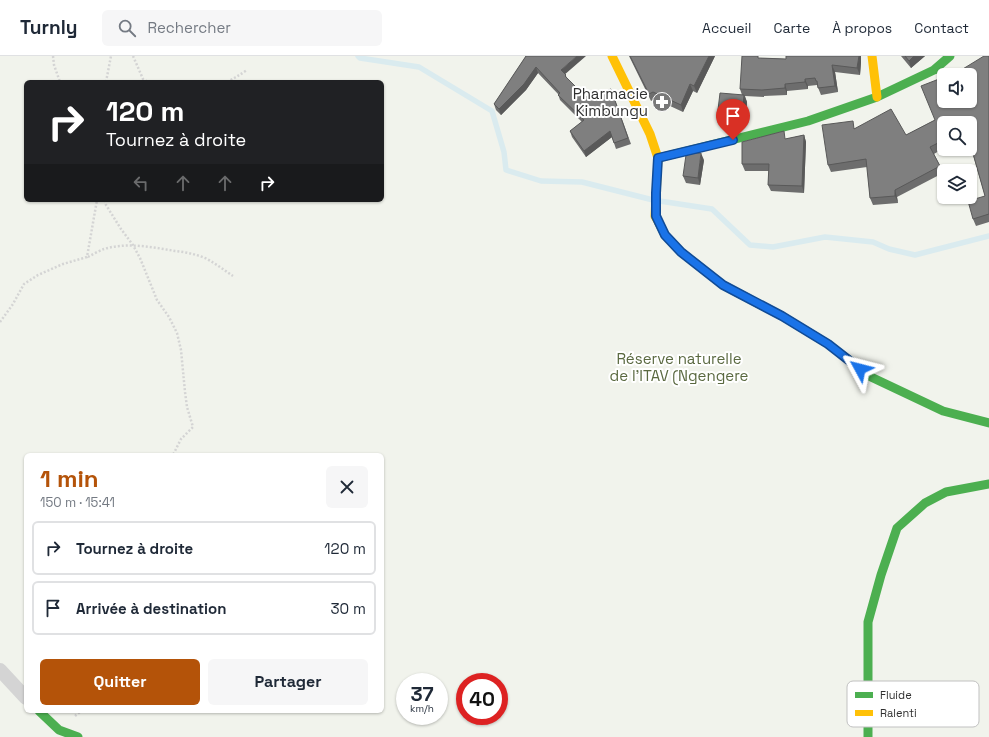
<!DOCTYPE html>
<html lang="fr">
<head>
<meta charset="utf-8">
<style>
	body { margin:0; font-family:"Space Grotesk",sans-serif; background:#f6f6f7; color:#1f2937; height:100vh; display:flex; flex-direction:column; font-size:15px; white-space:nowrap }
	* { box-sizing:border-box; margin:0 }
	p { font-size:13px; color:#747a83 }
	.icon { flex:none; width:22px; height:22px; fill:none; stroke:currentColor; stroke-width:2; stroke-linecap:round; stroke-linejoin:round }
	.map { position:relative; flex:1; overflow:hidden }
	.drawer { position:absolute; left:24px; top:397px; width:360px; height:260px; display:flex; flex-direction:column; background:#fff; border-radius:6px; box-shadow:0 1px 3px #0004 }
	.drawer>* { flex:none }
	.banner { position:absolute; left:24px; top:24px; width:360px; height:122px; border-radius:6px; box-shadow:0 1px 3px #0004; background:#202124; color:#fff; overflow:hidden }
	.tools { position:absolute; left:937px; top:12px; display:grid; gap:8px }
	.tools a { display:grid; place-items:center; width:40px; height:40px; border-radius:6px; background:#fff; box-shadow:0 1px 3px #0004; font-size:20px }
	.speed { position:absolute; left:396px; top:617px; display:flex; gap:8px; font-size:20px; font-weight:700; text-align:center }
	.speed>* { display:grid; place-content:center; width:52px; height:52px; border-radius:50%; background:#fff; box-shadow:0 1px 3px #0004; line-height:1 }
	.speed small { font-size:10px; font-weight:400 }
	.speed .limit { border:6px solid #d22; background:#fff; color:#111 }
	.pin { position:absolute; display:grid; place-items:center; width:34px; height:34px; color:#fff; margin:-41px -17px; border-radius:50% 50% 50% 0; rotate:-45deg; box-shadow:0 0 4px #0007 }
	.pin .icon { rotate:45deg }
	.me { position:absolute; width:44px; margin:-22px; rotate:308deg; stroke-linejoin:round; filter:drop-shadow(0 0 3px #0008) }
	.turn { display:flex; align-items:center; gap:14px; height:84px; padding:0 16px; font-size:18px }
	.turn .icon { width:52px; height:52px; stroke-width:2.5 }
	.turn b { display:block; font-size:28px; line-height:34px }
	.lanes { display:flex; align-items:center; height:38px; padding:0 16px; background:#0003; justify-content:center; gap:20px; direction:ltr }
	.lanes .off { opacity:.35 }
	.round { display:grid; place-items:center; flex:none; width:42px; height:42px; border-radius:6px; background:#f6f6f7 }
	.headline { display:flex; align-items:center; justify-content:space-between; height:68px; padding:0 16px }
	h1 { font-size:24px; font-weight:800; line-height:30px; color:#b45309 }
	.primary-button { display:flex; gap:8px; margin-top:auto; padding:8px 16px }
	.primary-button a { flex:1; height:46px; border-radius:6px; background:#b45309; color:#fff; font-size:16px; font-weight:800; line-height:46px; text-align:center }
	.primary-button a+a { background:#f6f6f7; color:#1f2937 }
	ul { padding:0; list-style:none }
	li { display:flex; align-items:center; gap:12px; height:54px; margin:0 8px 6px; padding:0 8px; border:2px solid #e0e1e3; border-radius:6px }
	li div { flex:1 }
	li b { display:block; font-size:15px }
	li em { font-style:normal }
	header { display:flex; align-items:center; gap:24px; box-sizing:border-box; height:56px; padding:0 20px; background:#fff; border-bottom:1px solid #e0e1e3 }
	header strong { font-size:19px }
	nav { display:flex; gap:22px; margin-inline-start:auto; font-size:14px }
	.search { width:280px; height:36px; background:#f6f6f7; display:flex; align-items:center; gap:10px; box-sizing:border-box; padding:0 14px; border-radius:6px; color:#747a83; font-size:15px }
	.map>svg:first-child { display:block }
	.green { fill:#f1f3ec; fill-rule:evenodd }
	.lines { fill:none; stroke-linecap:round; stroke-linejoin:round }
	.stream { stroke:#daebef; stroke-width:5.5 }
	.path { stroke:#d4d4d4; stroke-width:2.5; stroke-dasharray:2 2; stroke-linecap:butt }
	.street { stroke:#d4d4d4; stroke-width:14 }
	.fast { stroke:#4caf50; stroke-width:9 }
	.slow { stroke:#ffc107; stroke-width:9 }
	.wall { fill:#6d6d6d }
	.shaded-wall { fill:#595959 }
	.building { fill:#7f7f7f; stroke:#595959 }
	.route-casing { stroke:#114b97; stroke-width:10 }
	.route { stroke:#1a73e8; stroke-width:7 }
	.labels { text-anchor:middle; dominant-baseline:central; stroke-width:4; stroke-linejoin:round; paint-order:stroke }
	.poi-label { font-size:15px; fill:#303030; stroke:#fff; text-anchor:end }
	.park-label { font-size:15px; fill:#5a6940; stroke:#fff }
	.key { fill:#fff; stroke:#c1c1c1; stroke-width:1 }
	.key-label { font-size:11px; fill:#303030 }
</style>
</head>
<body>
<header>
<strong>Turnly</strong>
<div class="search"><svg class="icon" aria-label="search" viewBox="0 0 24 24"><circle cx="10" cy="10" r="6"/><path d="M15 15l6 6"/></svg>Rechercher</div>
<nav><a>Accueil</a><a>Carte</a><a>À propos</a><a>Contact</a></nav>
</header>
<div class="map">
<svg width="989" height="681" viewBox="0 0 989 681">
	<rect width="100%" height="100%" fill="#fff"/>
	<path class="green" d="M0,0H989V681H0ZM944,19H970V45H944ZM26,26H382V144H26ZM944,67H970V93H944ZM944,115H970V141H944ZM26,399H382V655H26ZM405,626H439V660H405ZM465,626H499V660H465Z"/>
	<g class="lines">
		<path class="stream" d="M358,0L360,2L419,11L492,55L504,96L506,114L541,125L582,126L653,144L712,153L750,189L773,191L825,181L873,186L889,193L915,199L989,180"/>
		<path class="path" d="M53,0L54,9L60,26
			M133,0L143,23L148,26
			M106,26L111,0
			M227,26C234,22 240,19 247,14
			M105,144L106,149L121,173L133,189L140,202L157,244L169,261L177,277L181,294L185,336L187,351L193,371L181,383L173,399
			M88,201C93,198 99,195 104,193C127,186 152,191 175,195C185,196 195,198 205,202C215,207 224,214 233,220
			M0,266L13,248L24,228L38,219L63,208L87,201L97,144
			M75,660L81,655"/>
		<path class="street" d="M0,614L26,642"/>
		<path class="fast" d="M658,102L808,65L877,41L934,14L950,0
			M659,167L665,179L681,196L723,229L782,260L828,288L871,321L943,355L989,367
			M39,655L59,674L78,681
			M868,681V566L881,519L897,472L925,447L946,436L989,428"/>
		<path class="slow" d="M612,0L650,78L658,102L655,160L659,167
			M872,0L877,41"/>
	</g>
	<path class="wall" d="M526,0L565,18L567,22L586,41L611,33L631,88L616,93L612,81L586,101L572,81L570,75L582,66L560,44L558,38L538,17L526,34L501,59L496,54L494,48Z
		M629,0H715L697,37L693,35L683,56L655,43L651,45Z
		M786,0H861V6L860,19L835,16L838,36L821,39L817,29L808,30V33L787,35V39L764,40V41L745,40L747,46L745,69L738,70L720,69L717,62L742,39L740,33L761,2L786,3Z
		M901,0H925L911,12Z
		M989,0V166L976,170L973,163L985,140L973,99L970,93V67H944V92L934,98L940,110L943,117L897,141L898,147L873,149L870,142L867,111L831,116L828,109L855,72L906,79L935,64L941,27Z
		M804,79L806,86L804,137L771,135L768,129L769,115H745L742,108L786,83Z
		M704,104L700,129L686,127L683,120Z"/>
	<path class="shaded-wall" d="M577,0H586L563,20L561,14Z
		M709,0H715L697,37L694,30Z
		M859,0H861V6L860,19L857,12Z
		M914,0H925L911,12L909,5Z
		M832,9L835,16L838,36L835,30Z
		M536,11L538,17L526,34L501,59L499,53Z
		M805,23L808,30V33L805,26Z
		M690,28L693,35L683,56L681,49Z
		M785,28L787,35V39L785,32Z
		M744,39L747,46L745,69L742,62Z
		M610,75L612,81L586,101L584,95Z
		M804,79L806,86L804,137L802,130Z
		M701,97L704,104L700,129L698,122Z
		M895,134L897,141L898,147L895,140Z"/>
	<path class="building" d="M526,0H577L561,14L566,19L565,20L586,41L611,33L628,82L614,87L610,75L584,95L570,75L584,64L558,39L560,37L536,11L524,28L499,53L494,48Z
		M630,0H709L694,30L690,28L681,49L653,36L649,38Z
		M742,0H758V2L786,3V0H859L857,12L832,9L835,30L818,32L817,25H816L815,22L805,23V26L785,28V32L762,34L740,33Z
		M905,0H914L909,5Z
		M984,0H989V158L973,163L968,145L985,140L972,94L970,91V67H944V84L930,91L940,110L895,134V140L870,142L866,103L828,109L822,69L853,65L854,73L891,53L906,79L935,64L921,30L939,23L941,27L944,25V45H970V19H953Z
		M720,37L744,39L742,62L735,63L717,62Z
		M784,75L785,83L804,79L802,130L768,129L769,108H742V86Z
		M696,97H701L698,122L683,120L686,99Z"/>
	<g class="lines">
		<g class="route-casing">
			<path id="route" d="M733,84L658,102L656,137V160L665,179L681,196L723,229L782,260L828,288L860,313"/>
		</g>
		<use href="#route" class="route"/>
	</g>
	<defs>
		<g id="pharmacy-disc" transform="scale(1)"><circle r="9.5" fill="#787878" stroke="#fff"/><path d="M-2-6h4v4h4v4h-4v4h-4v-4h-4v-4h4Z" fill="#fff"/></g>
	</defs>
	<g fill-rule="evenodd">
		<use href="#pharmacy-disc" x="662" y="46"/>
	</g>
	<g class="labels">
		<g class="poi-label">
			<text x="648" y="37">Pharmacie<tspan x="648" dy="17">Kimbungu</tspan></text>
		</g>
		<g class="park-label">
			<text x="679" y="302">Réserve naturelle<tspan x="679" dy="17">de l'ITAV (Ngengere</tspan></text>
		</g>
	</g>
	<rect x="847" y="625" width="132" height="46" rx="6" class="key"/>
	<rect x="855" y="636" width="18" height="6" fill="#4caf50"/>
	<rect x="855" y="654" width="18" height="6" fill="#ffc107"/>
	<g class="key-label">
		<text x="880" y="643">Fluide</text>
		<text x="880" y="661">Ralenti</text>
	</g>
</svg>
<div class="tools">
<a><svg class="icon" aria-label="sound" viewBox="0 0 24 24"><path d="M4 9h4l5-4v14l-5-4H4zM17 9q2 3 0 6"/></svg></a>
<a><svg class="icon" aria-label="search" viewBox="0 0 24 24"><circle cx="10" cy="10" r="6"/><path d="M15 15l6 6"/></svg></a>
<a><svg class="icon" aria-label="layers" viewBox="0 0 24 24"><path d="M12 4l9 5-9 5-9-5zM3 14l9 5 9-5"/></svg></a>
</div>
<div class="speed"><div>37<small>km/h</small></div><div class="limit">40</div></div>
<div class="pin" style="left:733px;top:84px;background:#d93025"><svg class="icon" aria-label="arrive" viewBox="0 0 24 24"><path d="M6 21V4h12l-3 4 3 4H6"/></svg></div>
<svg class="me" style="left:860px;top:313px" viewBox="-20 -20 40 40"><path d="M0-17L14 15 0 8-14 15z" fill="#1a73e8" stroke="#fff" stroke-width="4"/></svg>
<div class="banner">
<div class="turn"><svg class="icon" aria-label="right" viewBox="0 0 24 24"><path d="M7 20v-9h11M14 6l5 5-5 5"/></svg><div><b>120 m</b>Tournez à droite</div></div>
<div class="lanes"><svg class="icon off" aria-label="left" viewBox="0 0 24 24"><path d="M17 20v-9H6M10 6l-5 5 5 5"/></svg><svg class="icon off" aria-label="ahead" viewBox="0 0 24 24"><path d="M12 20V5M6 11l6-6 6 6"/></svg><svg class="icon off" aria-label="ahead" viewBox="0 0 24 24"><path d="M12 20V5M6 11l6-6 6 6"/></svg><svg class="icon" aria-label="right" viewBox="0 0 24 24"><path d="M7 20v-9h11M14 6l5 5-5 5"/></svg></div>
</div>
<section class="drawer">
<div class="headline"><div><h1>1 min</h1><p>150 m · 15:41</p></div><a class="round"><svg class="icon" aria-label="close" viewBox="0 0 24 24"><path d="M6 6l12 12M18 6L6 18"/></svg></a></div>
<ul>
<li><svg class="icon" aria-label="right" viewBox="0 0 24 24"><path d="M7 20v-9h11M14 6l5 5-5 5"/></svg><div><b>Tournez à droite</b></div><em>120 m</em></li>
<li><svg class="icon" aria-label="arrive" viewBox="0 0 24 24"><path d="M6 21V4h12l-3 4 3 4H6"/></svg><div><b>Arrivée à destination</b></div><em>30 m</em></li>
</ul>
<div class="primary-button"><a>Quitter</a><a>Partager</a></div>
</section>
</div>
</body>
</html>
